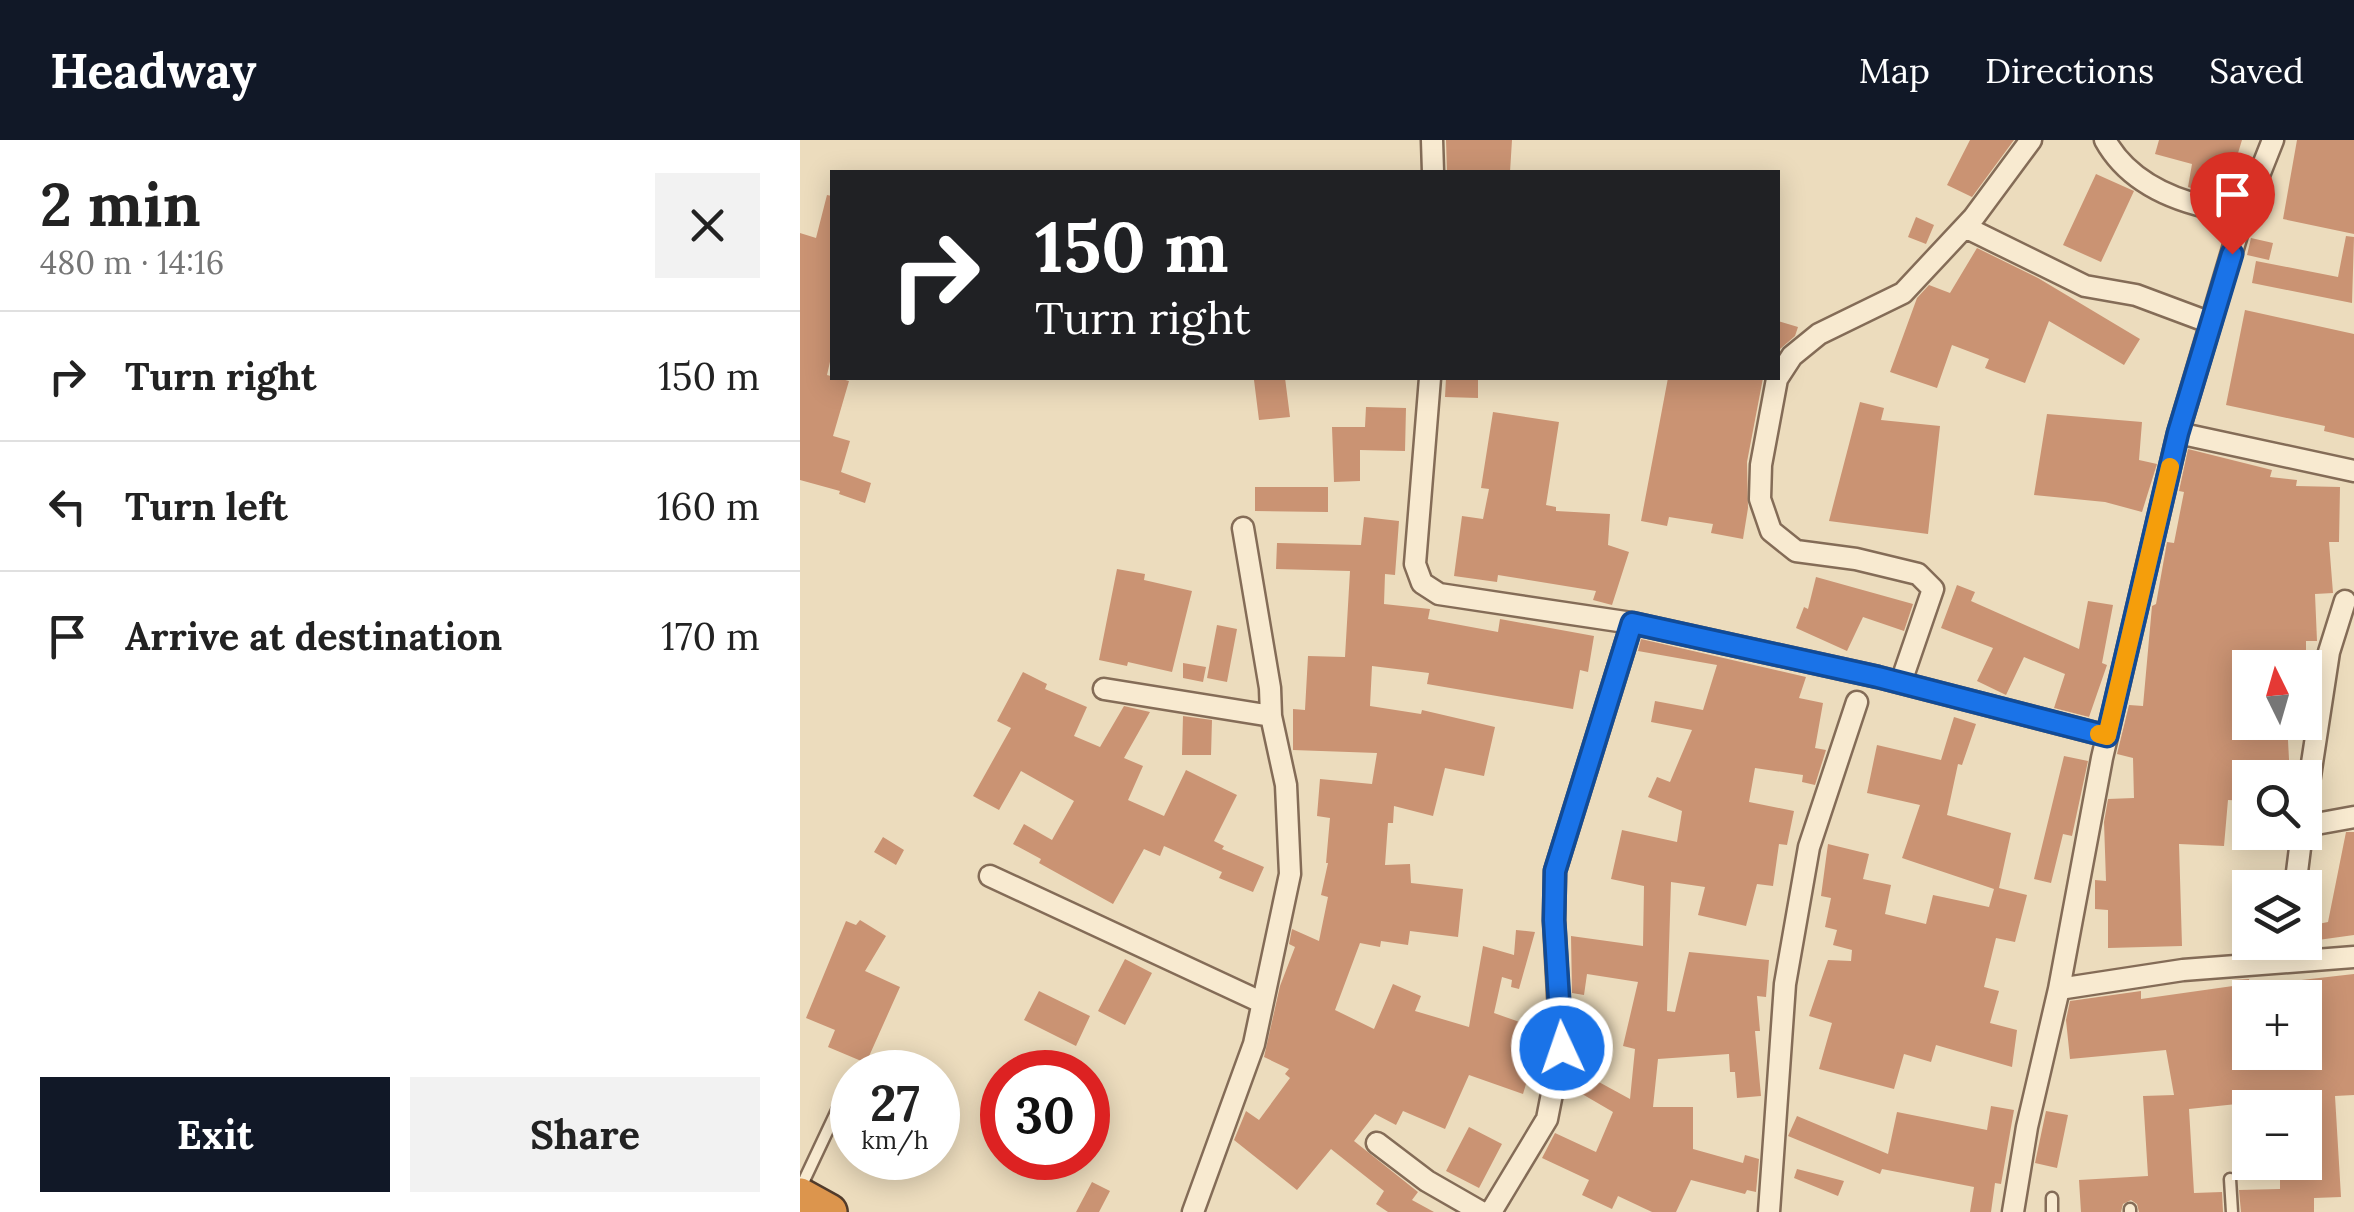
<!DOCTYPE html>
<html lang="en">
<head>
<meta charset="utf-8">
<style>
	body { margin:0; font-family:Lora,serif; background:#f2f2f2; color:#222; height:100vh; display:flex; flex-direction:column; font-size:38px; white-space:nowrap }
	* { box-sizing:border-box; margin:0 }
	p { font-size:32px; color:#767676 }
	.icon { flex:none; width:55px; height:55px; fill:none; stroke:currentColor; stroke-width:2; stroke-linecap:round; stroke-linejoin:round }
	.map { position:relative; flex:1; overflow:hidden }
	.panel { display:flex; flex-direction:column; background:#fff; width:800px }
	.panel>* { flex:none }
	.banner { position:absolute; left:30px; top:30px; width:950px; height:210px; border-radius:0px; box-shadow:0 5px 25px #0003; background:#202124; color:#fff; overflow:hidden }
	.needle { width:65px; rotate:355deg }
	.buttons { position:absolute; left:1432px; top:510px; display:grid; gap:20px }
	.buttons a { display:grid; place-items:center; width:90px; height:90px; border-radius:0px; background:#fff; box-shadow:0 5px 25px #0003; font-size:50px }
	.speed { position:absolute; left:30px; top:910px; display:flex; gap:20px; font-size:50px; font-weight:700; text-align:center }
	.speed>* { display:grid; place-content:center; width:130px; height:130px; border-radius:50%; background:#fff; box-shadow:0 5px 25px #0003; line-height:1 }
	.speed small { font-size:25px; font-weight:400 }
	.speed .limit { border:15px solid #d22; background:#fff; color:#111 }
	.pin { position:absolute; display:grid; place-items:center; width:85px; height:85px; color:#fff; margin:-102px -42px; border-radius:50% 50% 50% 0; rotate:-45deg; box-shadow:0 0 10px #0007 }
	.pin .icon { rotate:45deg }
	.me { position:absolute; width:110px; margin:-55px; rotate:357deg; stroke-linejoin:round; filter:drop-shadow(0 0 8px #0008) }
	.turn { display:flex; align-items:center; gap:35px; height:210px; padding:0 40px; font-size:45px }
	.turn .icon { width:130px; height:130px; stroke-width:2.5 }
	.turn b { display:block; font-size:70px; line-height:85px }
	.round { display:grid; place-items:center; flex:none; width:105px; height:105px; border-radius:0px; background:#f2f2f2 }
	.head { display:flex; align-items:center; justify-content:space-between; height:170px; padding:0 40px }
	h1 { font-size:60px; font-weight:700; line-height:75px }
	.primary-button { display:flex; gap:20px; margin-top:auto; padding:20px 40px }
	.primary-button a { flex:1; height:115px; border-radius:0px; background:#111827; color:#fff; font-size:40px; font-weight:700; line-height:115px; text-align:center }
	.primary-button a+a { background:#f2f2f2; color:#222 }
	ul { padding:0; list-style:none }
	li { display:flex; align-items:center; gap:30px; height:130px; padding:0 40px; border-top:2px solid #e0e0e0 }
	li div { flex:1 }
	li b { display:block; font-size:38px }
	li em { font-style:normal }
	header { display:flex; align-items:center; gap:60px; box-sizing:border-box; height:140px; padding:0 50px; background:#111827; color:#fff }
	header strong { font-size:48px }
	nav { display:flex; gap:55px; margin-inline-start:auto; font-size:35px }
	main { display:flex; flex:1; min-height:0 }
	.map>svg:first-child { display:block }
	.building { fill:#ca9373; fill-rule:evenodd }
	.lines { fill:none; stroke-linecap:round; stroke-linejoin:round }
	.lane-casing { stroke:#846c57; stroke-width:15 }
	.street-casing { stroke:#846c57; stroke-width:25 }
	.highway-casing { stroke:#513b2b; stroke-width:40 }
	.lane { stroke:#f8ead0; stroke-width:10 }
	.street { stroke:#f8ead0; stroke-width:20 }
	.highway { stroke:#dc954d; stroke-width:35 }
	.route-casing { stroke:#114b97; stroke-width:25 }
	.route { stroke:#1a73e8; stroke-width:18 }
	.slow { stroke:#f59e0b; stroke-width:18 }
</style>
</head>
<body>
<header>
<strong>Headway</strong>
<nav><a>Map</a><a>Directions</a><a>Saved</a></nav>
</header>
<main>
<section class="panel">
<div class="head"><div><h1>2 min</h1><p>480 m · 14:16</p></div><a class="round"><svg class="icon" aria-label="close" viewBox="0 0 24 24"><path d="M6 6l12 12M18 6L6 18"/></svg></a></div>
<ul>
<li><svg class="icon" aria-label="right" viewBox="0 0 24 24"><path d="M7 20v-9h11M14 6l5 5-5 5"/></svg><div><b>Turn right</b></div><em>150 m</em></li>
<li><svg class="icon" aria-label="left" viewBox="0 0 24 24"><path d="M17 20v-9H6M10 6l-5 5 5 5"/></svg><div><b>Turn left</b></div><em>160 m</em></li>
<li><svg class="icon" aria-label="arrive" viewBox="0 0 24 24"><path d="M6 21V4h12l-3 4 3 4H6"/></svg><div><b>Arrive at destination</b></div><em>170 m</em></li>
</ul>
<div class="primary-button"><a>Exit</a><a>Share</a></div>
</section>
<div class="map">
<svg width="1554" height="1072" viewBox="0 0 1554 1072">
	<rect width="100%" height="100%" fill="#ecdcbd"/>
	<path class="building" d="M646,0H712L710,32H647Z
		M1170,0H1214L1172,57L1147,45Z
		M1359,0H1442L1431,36L1428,35L1422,62L1410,54L1388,47L1392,24L1355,14Z
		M1497,0H1554V94L1483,79Z
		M1296,34L1334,51L1301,122L1263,105Z
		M27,55L32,56V213L27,235L49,241L33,296L50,301L41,332L71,343L65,363L39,354L40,351L0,340V93L16,98Z
		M1116,77L1134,85L1126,104L1108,97Z
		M1546,96L1554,97L1552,163L1452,143L1456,121L1538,137Z
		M1451,98L1473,103L1469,120L1447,115Z
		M1177,108L1238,138L1340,199L1324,225L1249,181L1225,243L1185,228L1189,219L1152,205L1137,248L1090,232L1117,158L1129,145L1150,153Z
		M1445,170L1554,194V298L1524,291L1525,286L1426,265Z
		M978,181L998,187L995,196L980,209L978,208Z
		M485,238L490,277L459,280L454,240Z
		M646,238H678V258L645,257Z
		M868,238H963L947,322L948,368L943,399L911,393L913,384L869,377L867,386L841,381Z
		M1060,262L1084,268L1081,280L1140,286L1128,394L1029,381Z
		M566,267L606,268L605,311L560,310V341L534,342L532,287H565Z
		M693,272L759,282L746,365L756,367V371L810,374L808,405L829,412L812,465L793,460L796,451L698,435L697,442L654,436L662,376L683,379L689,349L681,348Z
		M1247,274L1342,282L1339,320L1357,324L1342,372L1305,362L1234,355Z
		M1388,309L1472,330L1470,337L1497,340L1496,346L1540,347L1539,402H1529L1533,453L1515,454L1517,501H1506V528H1450V582H1487L1490,638H1450V661L1428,660L1424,706L1379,704L1382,806L1308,808V770L1295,769V740L1306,741L1304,682L1308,659L1334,658L1333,618L1317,614L1329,565L1343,566L1352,466L1356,464L1367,402L1374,403L1384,352L1379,351Z
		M455,347H528V372L455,371Z
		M564,377L599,381L595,435L585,434L584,464L630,469L628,479L698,492L700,479L794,496L788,532L780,530L773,569L627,544L629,533L572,526L570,566L621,574L622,570L695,587L684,636L645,628L633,676L594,666L593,683H588L585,725L610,724L611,743L663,749L658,797L610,791L608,805L581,801L580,807L560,803L535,870L574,889L593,844L621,856L615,871L669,887L683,806L714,815L716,790L735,792L719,849L711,847L712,840L702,837L694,873L742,890L723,954L669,935L645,989L603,971L596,985L575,974L554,1001L618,1052L612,1060L634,1072H588L576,1064L584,1051L531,1009L497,1050L434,1000L446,971L459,980L490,938L485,934L489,929L464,917L480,846L495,807L489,804L492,789L519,801L528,757L521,755L528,723H526L530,678L517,676L520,639L572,644L577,613L493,610V569L505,570L508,516L545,517L550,431L476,429L477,403L561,405Z
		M317,429L345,434L344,440L392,451L372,532L328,522L327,526L299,520Z
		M1016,437L1113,464L1104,491L1063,477L1047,511L996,488L1004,467L1008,469Z
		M1157,445L1175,452L1171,461L1279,509L1288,461L1313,465L1302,523L1307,525L1289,577L1254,568L1265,534L1224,517L1206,555L1177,541L1193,508L1141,488Z
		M417,485L437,489L427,542L407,538Z
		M841,499L1006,537L999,558L1023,563L1015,608L1026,610L1015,645L1002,642L1003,635L955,628L949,662L994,671L987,705L979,704L973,746L957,744L946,786L898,775L905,747L871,742L867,871L875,872L889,812L969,820L966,857L957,856L960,891H955L961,956L937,958L935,932H930L929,914L858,919L853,967H893V1009L943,1023L945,1015L959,1019L956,1052L947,1050L945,1054L891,1040L876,1072H852L818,1056L812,1069L782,1055L789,1040L742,1018L755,993L796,1012L813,972L777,951L786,935L830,959L835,909L823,906L838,842L787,834L784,855L772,853L771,796L843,806L844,746L811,739L822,690L877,702L882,671L848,657L857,637L870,642L892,590L851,582L855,561L903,570L917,525L838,511Z
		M383,523L406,527L403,542L383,538Z
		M223,532L247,544L245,549L287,567L274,596L300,607L324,566L350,572L324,618L343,626L328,660L364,676L386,630L437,655L414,701L424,706L422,709L464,727L453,752L419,738L422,732L364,706L360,716L344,709L313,764L239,723L241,719L213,704L224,684L252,700L274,661L221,631L199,670L173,656L211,588L197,581Z
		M383,576L412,580L411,615H382Z
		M1154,577L1176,584L1162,625L1158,624L1147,675L1211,693L1199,748L1227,755L1215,802L1196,798L1184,847L1199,851L1190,883L1217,890L1212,927L1136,905L1131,922L1104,914L1094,949L1019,929L1032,883L1009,876L1028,820L1051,821L1052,810L1033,805L1037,790L1025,787L1031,758L1021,756L1028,704L1069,714L1063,739L1091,745L1085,774L1126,784L1133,755L1189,767L1194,749L1102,718L1120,665L1067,653L1077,605L1141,620Z
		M1264,616L1288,621L1272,696L1263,694L1251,743L1234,739Z
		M1546,692H1554V795L1518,800V784L1528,782Z
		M83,697L104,710L96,725L74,712Z
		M60,780L86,796L65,831L100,847L66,923L28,907L35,890L6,878L46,781L56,785Z
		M325,819L352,833L325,885L298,871Z
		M1554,834V955L1535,956L1541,1057L1514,1058V1072H1441L1439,1050L1480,1049V1022H1505V968H1475V960L1389,969L1394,1053L1422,1052L1423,1072H1339L1337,1064L1331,1060L1323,1064L1321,1072H1281L1279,1040L1348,1036L1343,956L1374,955L1366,910L1270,919L1266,880L1270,861L1341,851V859L1433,846V840L1449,839L1450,846ZM1450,858H1505V912H1449L1448,908L1437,910L1432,878L1450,874Z
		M239,851L290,876L276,906L224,880Z
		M1191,966L1214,970L1201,1044L1195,1043L1191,1072H1170L1174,1047L1082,1029L1080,1034L988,996L997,976L1088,1014L1097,972L1187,990Z
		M1246,971L1268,975L1257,1028L1235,1023Z
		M669,987L702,1004L679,1048L646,1031Z
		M997,1029L1044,1041L1038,1056L994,1038Z
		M292,1042L310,1051L299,1072H276Z"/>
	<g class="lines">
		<g class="lane-casing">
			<path id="lane" d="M1430,1039L1432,1072
				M0,1049L49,945
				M1330,1069V1072
				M1252,1072V1058"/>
		</g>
		<g class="street-casing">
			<path id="street" d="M632,0L633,32
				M1305,0C1326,38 1364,57 1406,67
				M1165,87L1285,146L1336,155L1411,183
				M630,238L615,424L622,443L639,454L832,483L1078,537L1307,596
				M1378,293L1554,331
				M1101,542L1133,449L1118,434L1056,419L996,411L971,391L960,359L961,325L977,239L992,216L1019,194L1103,153L1174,77L1231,0
				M304,549L471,576
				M1505,669L1529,512L1545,461
				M1505,686L1554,677
				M190,736L461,862
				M1495,748L1502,692
				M1259,849L1383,830L1554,817
				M577,1003L627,1041L681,1072
				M393,1072L454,904L490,734L486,645L471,576L470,548L443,388
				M691,1072L747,979L761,908L754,781L755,731L832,483
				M969,1072L985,844L1009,707L1057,562
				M1213,1072L1227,987L1259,849L1302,618L1378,293L1442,78L1473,0"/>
		</g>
		<g class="highway-casing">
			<path id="highway" d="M0,1056L29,1072"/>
		</g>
		<use href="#lane" class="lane"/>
		<use href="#street" class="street"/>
		<use href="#highway" class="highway"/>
	</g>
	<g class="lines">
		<g class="route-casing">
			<path id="route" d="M762,908L754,780L755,731L832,483L1078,537L1307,596L1378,293L1432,114"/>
		</g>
		<use href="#route" class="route"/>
		<path class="slow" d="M1299,594L1307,596L1370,327"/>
	</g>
</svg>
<div class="buttons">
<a><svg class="needle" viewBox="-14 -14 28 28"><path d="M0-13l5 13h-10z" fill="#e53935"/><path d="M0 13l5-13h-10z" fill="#767676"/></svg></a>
<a><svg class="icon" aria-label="search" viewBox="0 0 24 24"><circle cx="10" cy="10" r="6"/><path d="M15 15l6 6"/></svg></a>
<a><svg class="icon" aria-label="layers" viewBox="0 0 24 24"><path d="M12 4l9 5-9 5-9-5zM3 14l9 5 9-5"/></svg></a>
<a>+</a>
<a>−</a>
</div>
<div class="speed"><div>27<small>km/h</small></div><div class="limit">30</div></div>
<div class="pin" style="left:1432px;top:114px;background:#d93025"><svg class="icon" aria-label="arrive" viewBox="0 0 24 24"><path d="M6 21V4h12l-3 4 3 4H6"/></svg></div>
<svg class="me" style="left:762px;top:908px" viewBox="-20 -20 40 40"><circle r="17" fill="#1a73e8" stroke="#fff" stroke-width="3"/><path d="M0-11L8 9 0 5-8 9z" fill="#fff"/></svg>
<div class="banner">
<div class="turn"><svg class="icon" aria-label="right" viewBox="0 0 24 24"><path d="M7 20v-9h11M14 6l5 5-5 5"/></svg><div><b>150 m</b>Turn right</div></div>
</div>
</div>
</main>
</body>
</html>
